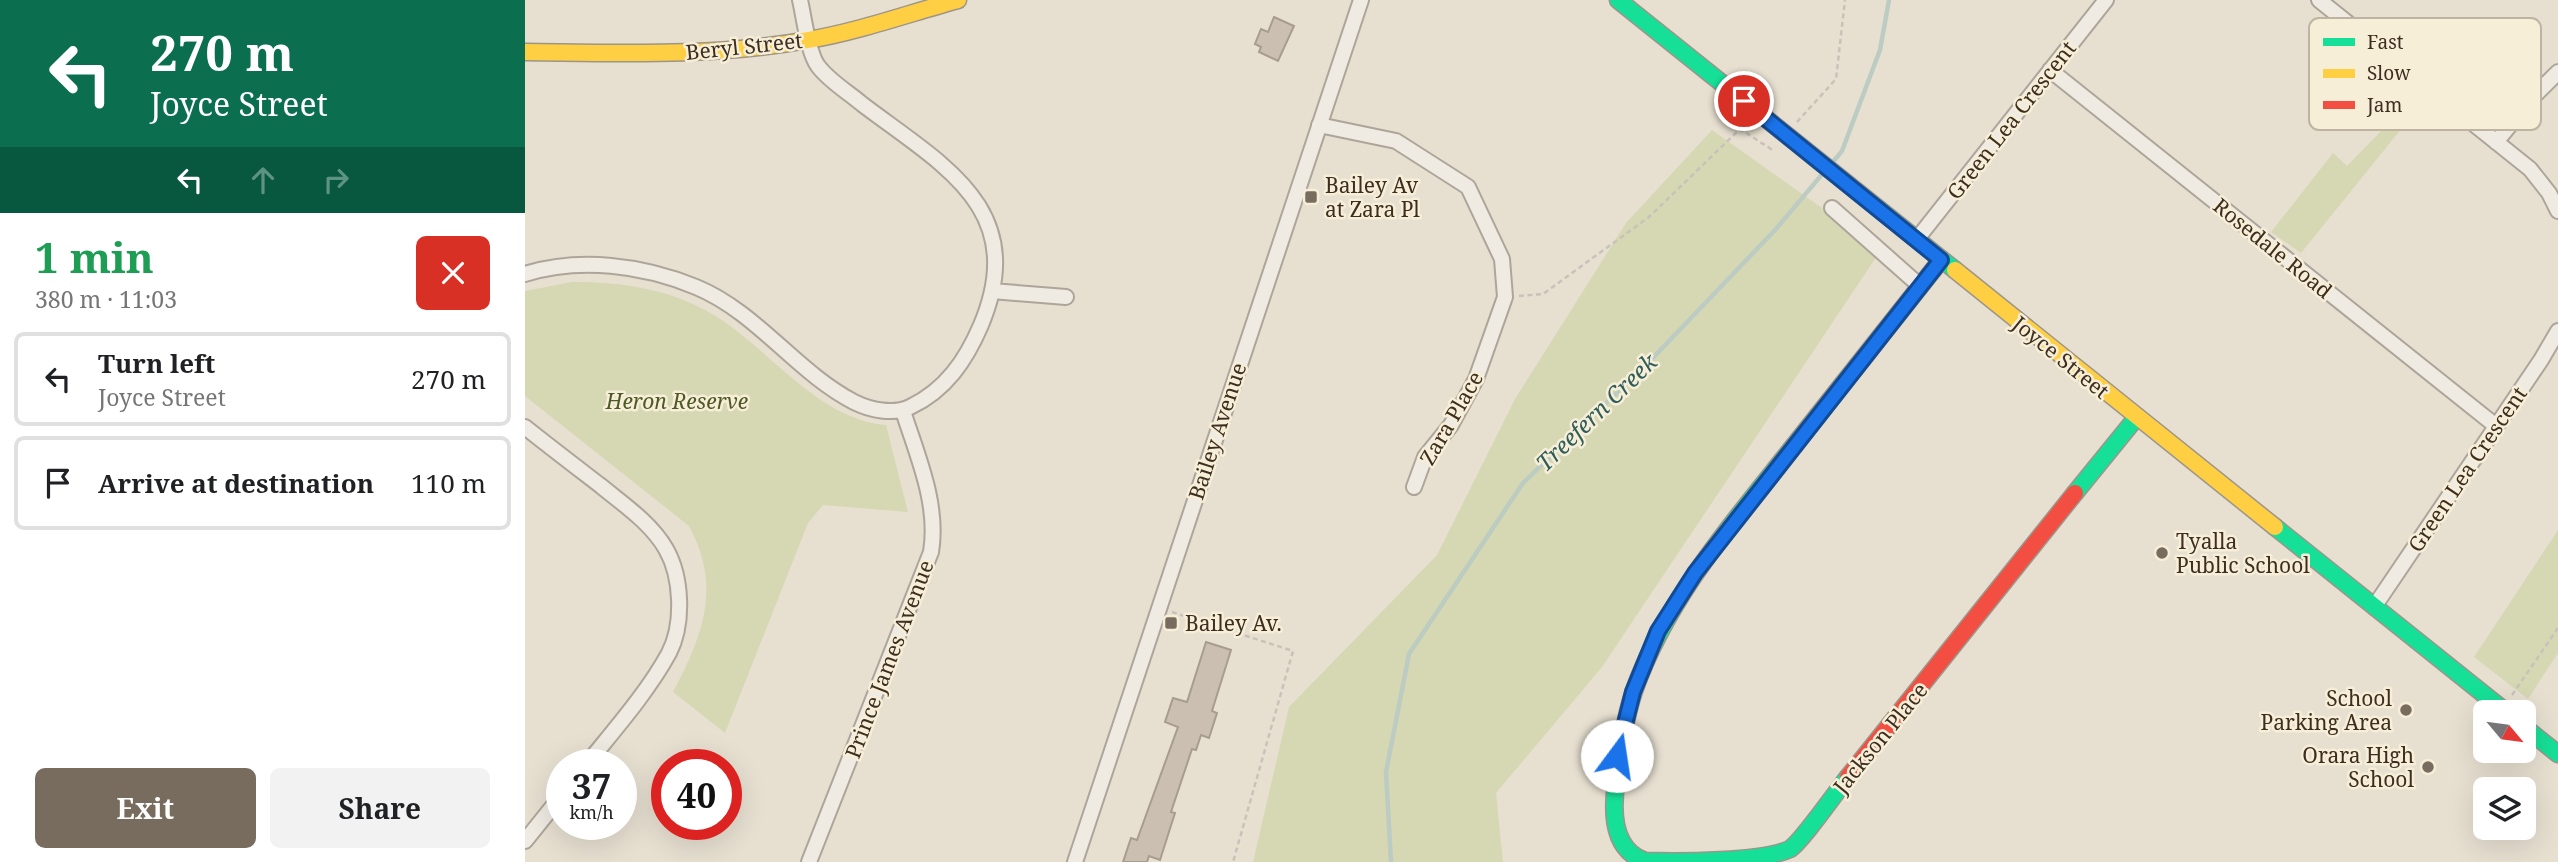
<!DOCTYPE html>
<html lang="en">
<head>
<meta charset="utf-8">
<style>
	body { margin:0; font-family:"Noto Serif",serif; background:#f2f2f2; color:#202124; height:100vh; display:flex; flex-direction:column; font-size:26px; white-space:nowrap }
	* { box-sizing:border-box; margin:0 }
	p { font-size:23px; color:#757577 }
	.icon { flex:none; width:38px; height:38px; fill:none; stroke:currentColor; stroke-width:2; stroke-linecap:round; stroke-linejoin:round }
	.map { position:relative; flex:1; overflow:hidden }
	.drawer { display:flex; flex-direction:column; background:#fff; width:525px }
	.drawer>* { flex:none }
	.hud { background:#0b6e4f; color:#fff; overflow:hidden }
	.needle { width:46px; rotate:119deg }
	.buttons { position:absolute; left:1948px; top:700px; display:grid; gap:14px }
	.buttons a { display:grid; place-items:center; width:63px; height:63px; border-radius:10px; background:#fff; box-shadow:0 7px 28px #0002; font-size:35px }
	.speed { position:absolute; left:21px; top:749px; display:flex; gap:14px; font-size:35px; font-weight:700; text-align:center }
	.speed>* { display:grid; place-content:center; width:91px; height:91px; border-radius:50%; background:#fff; box-shadow:0 7px 28px #0002; line-height:1 }
	.speed small { font-size:18px; font-weight:400 }
	.speed .limit { border:10px solid #d22; background:#fff; color:#111 }
	.pin { position:absolute; display:grid; place-items:center; width:60px; height:60px; color:#fff; margin:-30px; border:4px solid #fff; border-radius:50%; box-shadow:0 2px 7px #0007 }
	.me { position:absolute; width:77px; margin:-38px; rotate:14deg; stroke-linejoin:round; filter:drop-shadow(0 0 5px #0008) }
	.turn { display:flex; align-items:center; gap:24px; height:147px; padding:0 35px; font-size:32px }
	.turn .icon { width:91px; height:91px; stroke-width:2.5 }
	.turn b { display:block; font-size:49px; line-height:60px }
	.lanes { display:flex; align-items:center; height:66px; padding:0 35px; background:#0003; justify-content:center; gap:35px; direction:ltr }
	.lanes .off { opacity:.35 }
	.round { display:grid; place-items:center; flex:none; width:74px; height:74px; border-radius:10px; background:#f2f2f2 }
	.headline { display:flex; align-items:center; justify-content:space-between; height:119px; padding:0 35px }
	h1 { font-size:42px; font-weight:700; line-height:52px; color:#1e9e55 }
	.cta { display:flex; gap:14px; margin-top:auto; padding:14px 35px }
	.cta a { flex:1; height:80px; border-radius:10px; background:#786c5e; color:#fff; font-size:28px; font-weight:700; line-height:80px; text-align:center }
	.cta a+a { background:#f2f2f2; color:#202124 }
	ul { padding:0; list-style:none }
	li { display:flex; align-items:center; gap:21px; height:94px; margin:0 14px 10px; padding:0 21px; border:4px solid #e0e0e0; border-radius:10px }
	li div { flex:1 }
	li b { display:block; font-size:26px }
	li em { font-style:normal }
	main { display:flex; flex:1; min-height:0 }
	.map>svg:first-child { display:block }
	.green { fill:#d6d7b3 }
	.lines { fill:none; stroke-linecap:round; stroke-linejoin:round }
	.stream { stroke:#bcccc2; stroke-width:4.5 }
	.building { fill:#cbbfb2; stroke:#a89c90; stroke-width:2 }
	.street-casing { stroke:#ada599; stroke-width:18 }
	.fast-casing { stroke:#9c958a; stroke-width:19 }
	.slow-casing { stroke:#9c958a; stroke-width:19 }
	.jam-casing { stroke:#9c958a; stroke-width:19 }
	.path { stroke:#c8c2b9; stroke-width:2.5; stroke-dasharray:5 3.5; stroke-linecap:butt }
	.street { stroke:#efebe3; stroke-width:14 }
	.fast { stroke:#16e098; stroke-width:16 }
	.slow { stroke:#ffcf43; stroke-width:16 }
	.jam { stroke:#f24e42; stroke-width:16 }
	.route-casing { stroke:#114b97; stroke-width:18 }
	.route { stroke:#1a73e8; stroke-width:12 }
	.poi-dot { fill:#786c5e; stroke:#f7eed8; stroke-width:2.5 }
	.labels { text-anchor:middle; dominant-baseline:central; stroke-width:5; stroke-linejoin:round; paint-order:stroke }
	.street-label { font-size:21px; fill:#3d2e20; stroke:#f7eed8 }
	.poi-label { font-size:21px; fill:#3d2e20; stroke:#f7eed8; text-anchor:start }
	.park-label { font-size:21px; font-style:italic; fill:#4d5a26; stroke:#f7eed8 }
	.water-label { font-size:23px; font-style:italic; fill:#2f5d5a; stroke:#f7eed8 }
	.key { fill:#f7eed8; stroke:#bfb4a1; stroke-width:2 }
	.key-label { font-size:19px; fill:#3d2e20 }
</style>
</head>
<body>
<main>
<section class="drawer">
<div class="hud">
<div class="turn"><svg class="icon" aria-label="left" viewBox="0 0 24 24"><path d="M17 20v-9H6M10 6l-5 5 5 5"/></svg><div><b>270 m</b>Joyce Street</div></div>
<div class="lanes"><svg class="icon" aria-label="left" viewBox="0 0 24 24"><path d="M17 20v-9H6M10 6l-5 5 5 5"/></svg><svg class="icon off" aria-label="ahead" viewBox="0 0 24 24"><path d="M12 20V5M6 11l6-6 6 6"/></svg><svg class="icon off" aria-label="right" viewBox="0 0 24 24"><path d="M7 20v-9h11M14 6l5 5-5 5"/></svg></div>
</div>
<div class="headline"><div><h1>1 min</h1><p>380 m · 11:03</p></div><a class="round" style="background:#d93025;color:#fff"><svg class="icon" aria-label="close" viewBox="0 0 24 24"><path d="M6 6l12 12M18 6L6 18"/></svg></a></div>
<ul>
<li><svg class="icon" aria-label="left" viewBox="0 0 24 24"><path d="M17 20v-9H6M10 6l-5 5 5 5"/></svg><div><b>Turn left</b><p>Joyce Street</p></div><em>270 m</em></li>
<li><svg class="icon" aria-label="arrive" viewBox="0 0 24 24"><path d="M6 21V4h12l-3 4 3 4H6"/></svg><div><b>Arrive at destination</b></div><em>110 m</em></li>
</ul>
<div class="cta"><a>Exit</a><a>Share</a></div>
</section>
<div class="map">
<svg width="2033" height="862" viewBox="0 0 2033 862">
	<rect width="100%" height="100%" fill="#e7e0d1"/>
	<path class="green" d="M1888,93L1898,102L1776,253L1746,232L1808,153L1822,166L1860,127Z
		M1187,130L1356,250L1077,667L971,793L978,862H728L764,707L912,555L990,399L1101,223Z
		M47,282C95,282 140,288 182,311C242,344 290,419 361,425L383,512L298,505L283,523L200,733L148,692C178,635 197,587 164,526L0,396V291Z
		M2033,530V653L2003,699L1949,657Z"/>
	<g class="lines">
		<path class="stream" d="M1307,163L1317,151L1355,50L1364,0
			M866,862L861,772L884,654L998,483L1123,363L1251,229L1299,172"/>
	</g>
	<path class="building" d="M749,17L769,26L753,61L734,52L736,47L730,44L736,29L743,32Z
		M681,642L706,650L687,711L692,713L684,738L676,735L671,750L667,749L646,812L650,813L635,860L624,856L622,862H598L606,838L612,840L653,727L640,722L648,698L662,702Z"/>
	<g class="lines">
		<g class="street-casing">
			<path id="street" d="M1794,0L2005,169L2024,193L2033,211
				M1525,70L1971,426
				M794,125L871,141L943,187L977,259L980,297L951,379L926,425L900,457L889,487
				M1971,142L2009,96L2033,72
				M1307,208L1395,286
				M1392,239L1581,0
				M0,274C55,257 118,265 171,287C232,312 271,372 329,402C345,410 368,415 385,407C421,390 441,360 456,325C505,208 417,165 337,104C323,92 304,81 293,66C283,53 279,17 275,0
				M467,291L541,297
				M0,427C25,447 50,466 76,486C99,505 126,523 141,549C157,577 159,624 144,653C122,693 90,729 61,765
				M1849,607L2016,360L2033,331
				M0,841L37,795
				M284,862L406,552C414,504 392,455 378,411
				M550,862L836,0"/>
		</g>
		<g class="fast-casing">
			<path id="fast" d="M1093,0L1430,270
				M1550,493L1611,418
				M1750,527L1981,712
				M1998,726L2033,754
				M1323,777C1311,792 1277,841 1265,849C1237,862 1153,862 1120,861C1088,850 1087,813 1091,784C1095,753 1099,721 1109,691C1142,597 1210,520 1271,443C1319,382 1368,321 1416,260"/>
		</g>
		<g class="slow-casing">
			<path id="slow" d="M0,52C95,53 189,57 283,40C332,32 385,13 433,0
				M1430,270L1750,527"/>
		</g>
		<g class="jam-casing">
			<path id="jam" d="M1323,777L1550,493"/>
		</g>
		<path class="path" d="M1272,122L1311,79L1320,0
			M994,296L1018,294L1124,217L1215,129L1246,149L1248,147
			M647,612L768,651L708,862
			M1987,695L2033,628"/>
		<use href="#street" class="street"/>
		<use href="#fast" class="fast"/>
		<use href="#slow" class="slow"/>
		<use href="#jam" class="jam"/>
	</g>
	<g class="lines">
		<g class="route-casing">
			<path id="route" d="M1092,756L1108,692L1133,631L1170,573L1416,260L1219,101"/>
		</g>
		<use href="#route" class="route"/>
	</g>
	<g class="poi-dot">
		<rect x="779" y="190" width="14" height="14" rx="3.5"/>
		<circle cx="1637" cy="553" r="7"/>
		<rect x="639" y="616" width="14" height="14" rx="3.5"/>
		<circle cx="1881" cy="710" r="7"/>
		<circle cx="1903" cy="767" r="7"/>
	</g>
	<g class="labels">
		<g class="street-label">
			<text transform="translate(219 46) rotate(-6)">Beryl Street</text>
			<text transform="translate(1486 120) rotate(-52)">Green Lea Crescent</text>
			<text transform="translate(1748 248) rotate(39)">Rosedale Road</text>
			<text transform="translate(1536 357) rotate(39)">Joyce Street</text>
			<text transform="translate(926 418) rotate(-60)">Zara Place</text>
			<text transform="translate(692 431) rotate(-72)">Bailey Avenue</text>
			<text transform="translate(1942 469) rotate(-56)">Green Lea Crescent</text>
			<text transform="translate(364 659) rotate(-69)">Prince James Avenue</text>
			<text transform="translate(1355 738) rotate(-51)">Jackson Place</text>
		</g>
		<g class="poi-label">
			<text x="800" y="185">Bailey Av<tspan x="800" dy="24">at Zara Pl</tspan></text>
			<text x="1651" y="541">Tyalla<tspan x="1651" dy="24">Public School</tspan></text>
			<text x="660" y="623">Bailey Av.</text>
			<text x="1867" y="698" text-anchor="end">School<tspan x="1867" dy="24">Parking Area</tspan></text>
			<text x="1889" y="755" text-anchor="end">Orara High<tspan x="1889" dy="24">School</tspan></text>
		</g>
		<g class="park-label">
			<text x="152" y="401">Heron Reserve</text>
		</g>
		<g class="water-label">
			<text transform="translate(1071 412) rotate(-44)">Treefern Creek</text>
		</g>
	</g>
	<rect x="1784" y="18" width="232" height="112" rx="10" class="key"/>
	<rect x="1798" y="38" width="32" height="8" fill="#16e098"/>
	<rect x="1798" y="69" width="32" height="9" fill="#ffcf43"/>
	<rect x="1798" y="101" width="32" height="8" fill="#f24e42"/>
	<g class="key-label">
		<text x="1842" y="49">Fast</text>
		<text x="1842" y="80">Slow</text>
		<text x="1842" y="112">Jam</text>
	</g>
</svg>
<div class="buttons">
<a><svg class="needle" viewBox="-14 -14 28 28"><path d="M0-13l5 13h-10z" fill="#e53935"/><path d="M0 13l5-13h-10z" fill="#757577"/></svg></a>
<a><svg class="icon" aria-label="layers" viewBox="0 0 24 24"><path d="M12 4l9 5-9 5-9-5zM3 14l9 5 9-5"/></svg></a>
</div>
<div class="speed"><div>37<small>km/h</small></div><div class="limit">40</div></div>
<div class="pin" style="left:1219px;top:101px;background:#d93025"><svg class="icon" aria-label="arrive" viewBox="0 0 24 24"><path d="M6 21V4h12l-3 4 3 4H6"/></svg></div>
<svg class="me" style="left:1092px;top:756px" viewBox="-20 -20 40 40"><circle r="19" fill="#fff"/><path d="M0-13L10 11 0 6-10 11z" fill="#1a73e8"/></svg>
</div>
</main>
</body>
</html>
